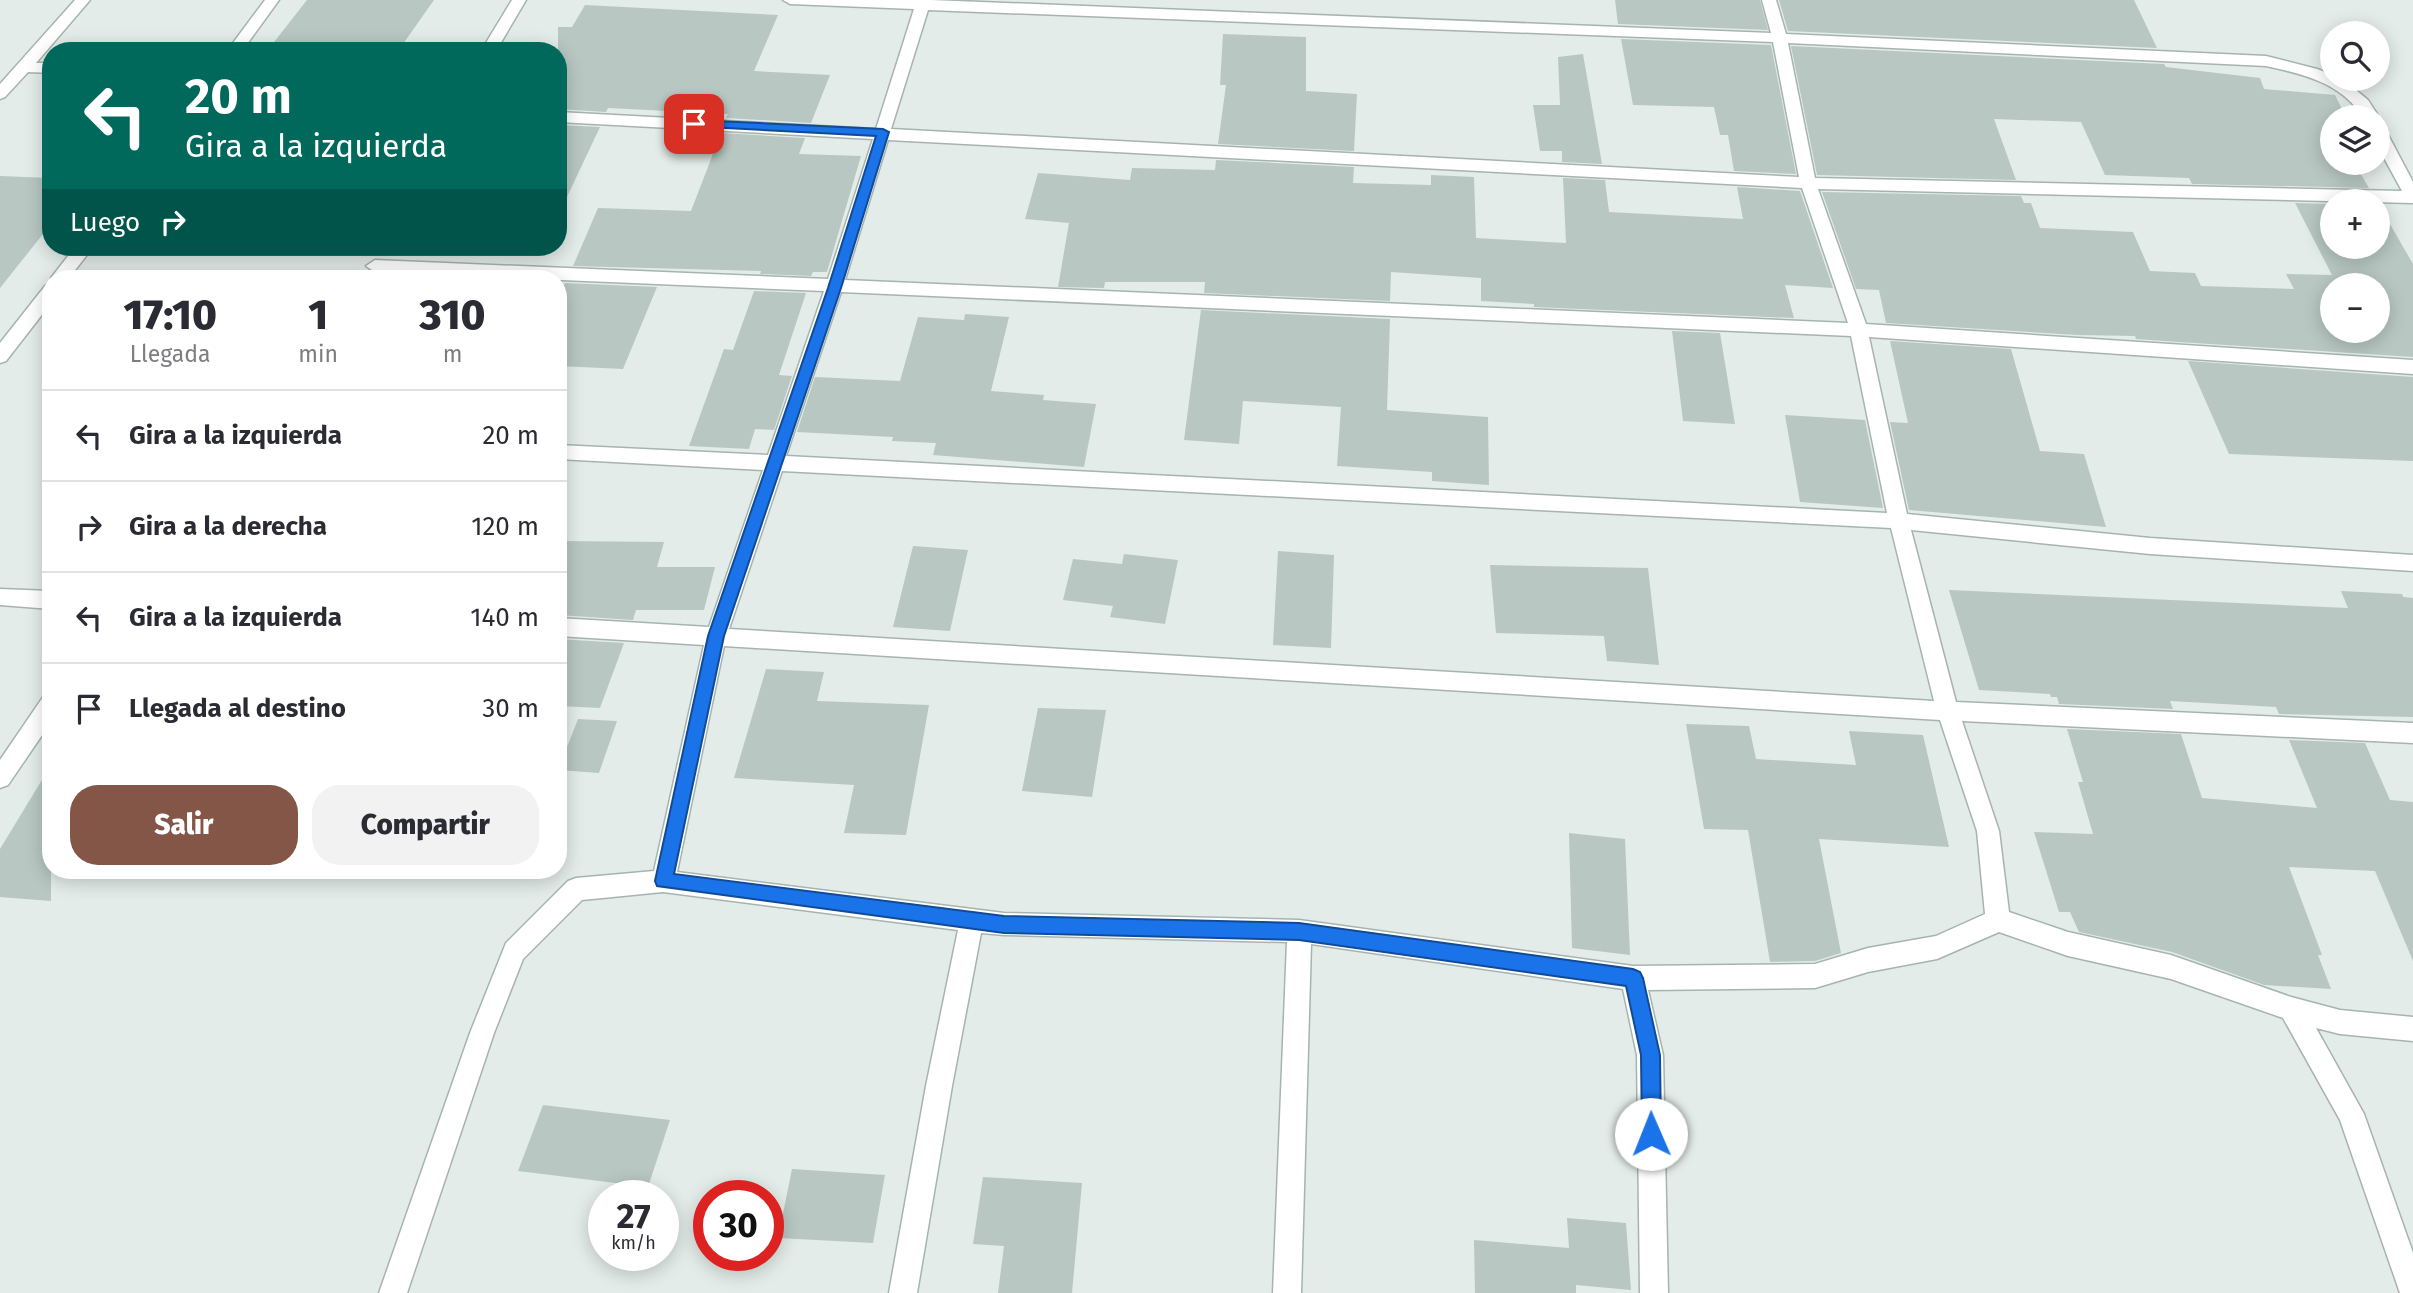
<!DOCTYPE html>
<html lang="es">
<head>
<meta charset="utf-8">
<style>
	body { margin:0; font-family:"Fira Sans",sans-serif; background:#f2f2f3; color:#2b2b33; height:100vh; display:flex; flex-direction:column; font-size:26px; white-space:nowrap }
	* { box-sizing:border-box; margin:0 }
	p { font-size:23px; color:#7c7c81 }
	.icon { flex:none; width:38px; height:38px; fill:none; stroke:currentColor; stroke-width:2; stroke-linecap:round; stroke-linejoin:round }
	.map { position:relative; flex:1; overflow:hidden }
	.side { position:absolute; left:42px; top:270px; width:525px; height:609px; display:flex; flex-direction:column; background:#fff; border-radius:28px; box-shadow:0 4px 18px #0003 }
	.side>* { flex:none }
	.guide { position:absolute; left:42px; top:42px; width:525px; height:214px; border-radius:28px; box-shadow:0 4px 18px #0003; background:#00695c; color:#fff; overflow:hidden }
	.tools { position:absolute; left:2320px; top:21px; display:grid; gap:14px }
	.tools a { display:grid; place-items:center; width:70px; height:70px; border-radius:50%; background:#fff; box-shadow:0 4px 18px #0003; font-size:35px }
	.speed { position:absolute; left:588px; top:1180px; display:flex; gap:14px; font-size:35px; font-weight:700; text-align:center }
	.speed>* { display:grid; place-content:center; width:91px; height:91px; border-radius:50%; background:#fff; box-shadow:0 4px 18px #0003; line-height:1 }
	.speed small { font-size:18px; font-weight:400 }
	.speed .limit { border:10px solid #d22; background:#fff; color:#111 }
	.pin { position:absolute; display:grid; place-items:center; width:60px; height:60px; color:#fff; margin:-30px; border-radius:14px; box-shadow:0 4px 10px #0006 }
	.me { position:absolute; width:77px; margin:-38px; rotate:359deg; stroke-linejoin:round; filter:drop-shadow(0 0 5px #0008) }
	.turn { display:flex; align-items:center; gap:24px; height:147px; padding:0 28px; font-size:32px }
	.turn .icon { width:91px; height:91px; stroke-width:2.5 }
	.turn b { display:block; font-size:49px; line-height:60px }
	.then { display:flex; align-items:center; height:66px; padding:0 28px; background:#0003; gap:14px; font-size:26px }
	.eta { display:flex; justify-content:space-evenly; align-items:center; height:119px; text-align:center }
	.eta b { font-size:42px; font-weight:800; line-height:49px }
	.cta { display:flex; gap:14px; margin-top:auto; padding:14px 28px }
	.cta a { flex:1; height:80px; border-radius:28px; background:#835647; color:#fff; font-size:28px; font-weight:800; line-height:80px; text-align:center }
	.cta a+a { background:#f2f2f3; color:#2b2b33 }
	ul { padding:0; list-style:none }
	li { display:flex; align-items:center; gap:21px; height:91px; padding:0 28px; border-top:2px solid #e1e1e2 }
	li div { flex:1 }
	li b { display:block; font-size:26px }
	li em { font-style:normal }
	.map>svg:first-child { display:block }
	.building { fill:#b8c7c2; fill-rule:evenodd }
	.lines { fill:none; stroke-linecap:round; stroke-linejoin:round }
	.street-casing { stroke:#a6b4b0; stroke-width:3 }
	.street { fill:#fff; fill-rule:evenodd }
	.route { fill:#1a73e8; stroke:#114b97; stroke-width:2 }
</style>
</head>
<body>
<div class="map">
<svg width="2413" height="1293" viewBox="0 0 2413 1293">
	<rect width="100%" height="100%" fill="#e3ece9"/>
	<path class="building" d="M307,0H434L398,51H267Z
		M1615,0H1760L1768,30L1618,24Z
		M1779,0H2134L2157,48L1788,31Z
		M585,5L778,15L754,71L830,75L811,123L726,118L728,114L608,108L606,112L558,109V27H572Z
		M1223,34L1306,37V91L1357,94L1354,151L1218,144L1226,85H1220Z
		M1621,39L1771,45L1796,174L1734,171L1728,135H1720L1714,107L1633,105Z
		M1791,46L2164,64L2166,67L2260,78L2264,89L2335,95L2346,117H2333V163H2368L2371,169H2358L2369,188L2192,184L2189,178L2105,175L2081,122L1994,119L2016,180L1817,175Z
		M1583,54L1602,164L1562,162V151H1540L1533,105H1560L1558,57Z
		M558,125L600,127L558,216Z
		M721,133L805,138L799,154L861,156L827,272H813L811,276L760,274L761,271L573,266L598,208L691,211Z
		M1216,160L1354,167L1353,183L1431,185V175L1474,177L1476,238L1566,243L1563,178L1605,180L1609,212L1743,219L1737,187L1800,191L1833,288L1785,285L1794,318L1534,307V304L1481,301V278L1391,272L1390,301L1204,293L1205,282H1105L1104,288L1058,287L1069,223L1025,219L1038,173L1130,180L1132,168L1215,170Z
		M0,176L51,178V224L0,288Z
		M1822,192L2021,196L2024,203H2031L2040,228L2133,232L2150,271L2195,273L2201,286L2294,289L2286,274L2332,275L2295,203L2333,204V247H2378L2379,205L2413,264V357L2179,342L2136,339L2135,336L2077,335L1886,323L1879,290L1856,289ZM2333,285H2378V331H2333Z
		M565,283L657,287L623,369L558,366V299Z
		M754,291L806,293L779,375L792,376L774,430L755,429L749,449L689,446L724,349L733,350Z
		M1201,310L1390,319L1387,410L1488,417L1489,485L1432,481V472L1337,466L1341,407L1243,401L1239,444L1184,440Z
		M965,314L1009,317L991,391L1044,395L1043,400L1096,404L1084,467L933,455L936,443L892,441L893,437L797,432L815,377L900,381L918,317L964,320Z
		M1672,331L1720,333L1735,424L1683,421Z
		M1890,341L2011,349L2040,451L2084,454L2106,527L1909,510L1890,422L1908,423Z
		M2188,361L2413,377V461L2229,454Z
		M1785,415L1865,420L1883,508L1800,502Z
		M558,541L664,542L657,567H715L704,610H636L633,620L558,615Z
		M913,546L968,550L950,631L893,627Z
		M1278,551L1334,555L1331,648L1273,645Z
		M1124,554L1178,560L1165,624L1110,617L1113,606L1063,600L1073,559L1122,564Z
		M1490,565L1648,568L1659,665L1607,661L1604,636L1496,633Z
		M1949,590L2348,608L2341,591L2402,594L2403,597L2413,598V717L2279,714L2276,707L2170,701L2173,709L2059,704L2057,697H2051L2050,694L1979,690Z
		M558,639L624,643L600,708L558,706Z
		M766,669L824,672L817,701L929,705L906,835L844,833L854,785L734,778Z
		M1038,708L1106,710L1092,797L1022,791Z
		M578,719L617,721L599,773L558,770Z
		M1686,724L1749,726L1756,759L1856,765L1849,731L1923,735L1949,847L1819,839L1841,953L1815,961L1770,962L1748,830L1704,829Z
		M2067,729L2181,734L2202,798L2317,808L2289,740L2365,743L2390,800L2413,802V961L2375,871L2289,867L2322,955H2318L2331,989L2264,985L2172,952L2079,932L2070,912H2059L2034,832L2093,834L2078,782H2083Z
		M51,765V901L0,897V849Z
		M1569,833L1625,839L1630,955L1572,948Z
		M543,1105L670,1120L648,1187L518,1171Z
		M792,1169L885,1175L873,1243L778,1238Z
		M983,1177L1082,1183L1072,1293H998L1004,1246L973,1244Z
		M1567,1218L1626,1223L1631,1290L1576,1285V1293H1475L1474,1240L1569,1248Z"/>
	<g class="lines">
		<g class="street-casing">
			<path id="street" d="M75,0H90L36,63H51V73L28,72L5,97L0,99V84Z
				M265,0H279L242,51H227Z
				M512,0H526L496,51H481Z
				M783,0H931L1771,33L1762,0H1776L1786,34L2266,56L2317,69L2333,75V79L2345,81L2368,100L2379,117L2378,118L2363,117C2341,83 2304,74 2266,66L1788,43L1815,178L2402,191L2378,147V126L2386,131L2413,182V203L1818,189L1866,324L2413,360V374L1869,337L1907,514L2150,538L2413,555V571L2150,554L1911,530L1956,702L2413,723V743L1962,721L1999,831L2009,912L2068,932L2171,955L2291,997L2340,1010L2413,1017V1041L2340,1034L2316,1028L2364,1114L2413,1253V1293H2400L2340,1120L2283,1018L2171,979L2068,956L1999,932L1937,959L1868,972L1815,988L1648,990L1663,1055L1668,1293H1640L1637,1055L1623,989L1311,944L1301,1293H1273L1287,942L1004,935L981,933L952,1086L917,1293H889L926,1086L958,930L663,892L582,900L523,959L494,1033L407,1293H379L470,1033L506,943L568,881L576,878L654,871L704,645L558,636V618L709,627L763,470L558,459V445L768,455L824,291L375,272L366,266L375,260L828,279L873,139L558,122V112L876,129L914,9L790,4ZM928,10L1773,42L1799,177L891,129ZM888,140L1802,188L1848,323L845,280ZM841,292L1851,336L1887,513L786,456ZM782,471L1891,528L1934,701L729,629ZM724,646L1940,720L1977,831L1985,914L1936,936L1868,948L1815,964L1633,966L1299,920L1004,913L677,872Z
				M75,247H93L69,278H51Z
				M51,284V303L6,361L0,363V343L45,286Z
				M0,589L51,591V609L0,605Z
				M51,695V722L8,785L0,788V760L43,697Z"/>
		</g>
		<use href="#street" class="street"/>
	</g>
	<path class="route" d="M694,120L883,129L889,132L841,288L724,636L674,874L1004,916L1299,923L1633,969L1640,972L1643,978L1660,1055L1661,1134L1658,1141L1651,1144L1645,1141L1642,1134L1641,1055L1626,986L1299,940L1004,933L657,886L655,881L708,636L828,288L876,136L689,126V121Z"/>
</svg>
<div class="tools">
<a><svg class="icon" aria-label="search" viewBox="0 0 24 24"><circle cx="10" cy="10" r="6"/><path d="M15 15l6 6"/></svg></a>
<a><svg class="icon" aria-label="layers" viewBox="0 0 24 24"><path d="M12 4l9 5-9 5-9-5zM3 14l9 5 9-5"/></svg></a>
<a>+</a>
<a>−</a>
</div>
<div class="speed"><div>27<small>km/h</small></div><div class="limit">30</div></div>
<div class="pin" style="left:694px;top:124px;background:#d93025"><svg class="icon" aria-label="arrive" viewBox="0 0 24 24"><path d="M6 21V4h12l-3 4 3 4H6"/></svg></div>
<svg class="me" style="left:1651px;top:1134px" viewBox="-20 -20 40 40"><circle r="19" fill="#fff"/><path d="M0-13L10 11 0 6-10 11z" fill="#1a73e8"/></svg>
<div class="guide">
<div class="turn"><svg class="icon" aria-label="left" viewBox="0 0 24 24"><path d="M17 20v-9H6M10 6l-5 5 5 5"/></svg><div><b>20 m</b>Gira a la izquierda</div></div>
<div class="then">Luego<svg class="icon" aria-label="right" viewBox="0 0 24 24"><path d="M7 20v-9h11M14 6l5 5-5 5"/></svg></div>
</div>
<section class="side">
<div class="eta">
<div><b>17:10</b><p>Llegada</p></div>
<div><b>1</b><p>min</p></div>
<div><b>310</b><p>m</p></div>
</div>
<ul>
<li><svg class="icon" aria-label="left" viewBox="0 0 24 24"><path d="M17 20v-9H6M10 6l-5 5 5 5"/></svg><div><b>Gira a la izquierda</b></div><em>20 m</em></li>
<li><svg class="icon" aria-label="right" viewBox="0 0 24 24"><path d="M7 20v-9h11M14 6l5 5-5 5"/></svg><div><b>Gira a la derecha</b></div><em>120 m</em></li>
<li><svg class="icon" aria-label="left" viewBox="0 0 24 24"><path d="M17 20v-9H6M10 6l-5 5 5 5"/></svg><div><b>Gira a la izquierda</b></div><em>140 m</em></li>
<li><svg class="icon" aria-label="arrive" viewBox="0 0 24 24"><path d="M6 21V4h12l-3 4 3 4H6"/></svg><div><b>Llegada al destino</b></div><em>30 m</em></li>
</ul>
<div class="cta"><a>Salir</a><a>Compartir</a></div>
</section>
</div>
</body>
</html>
